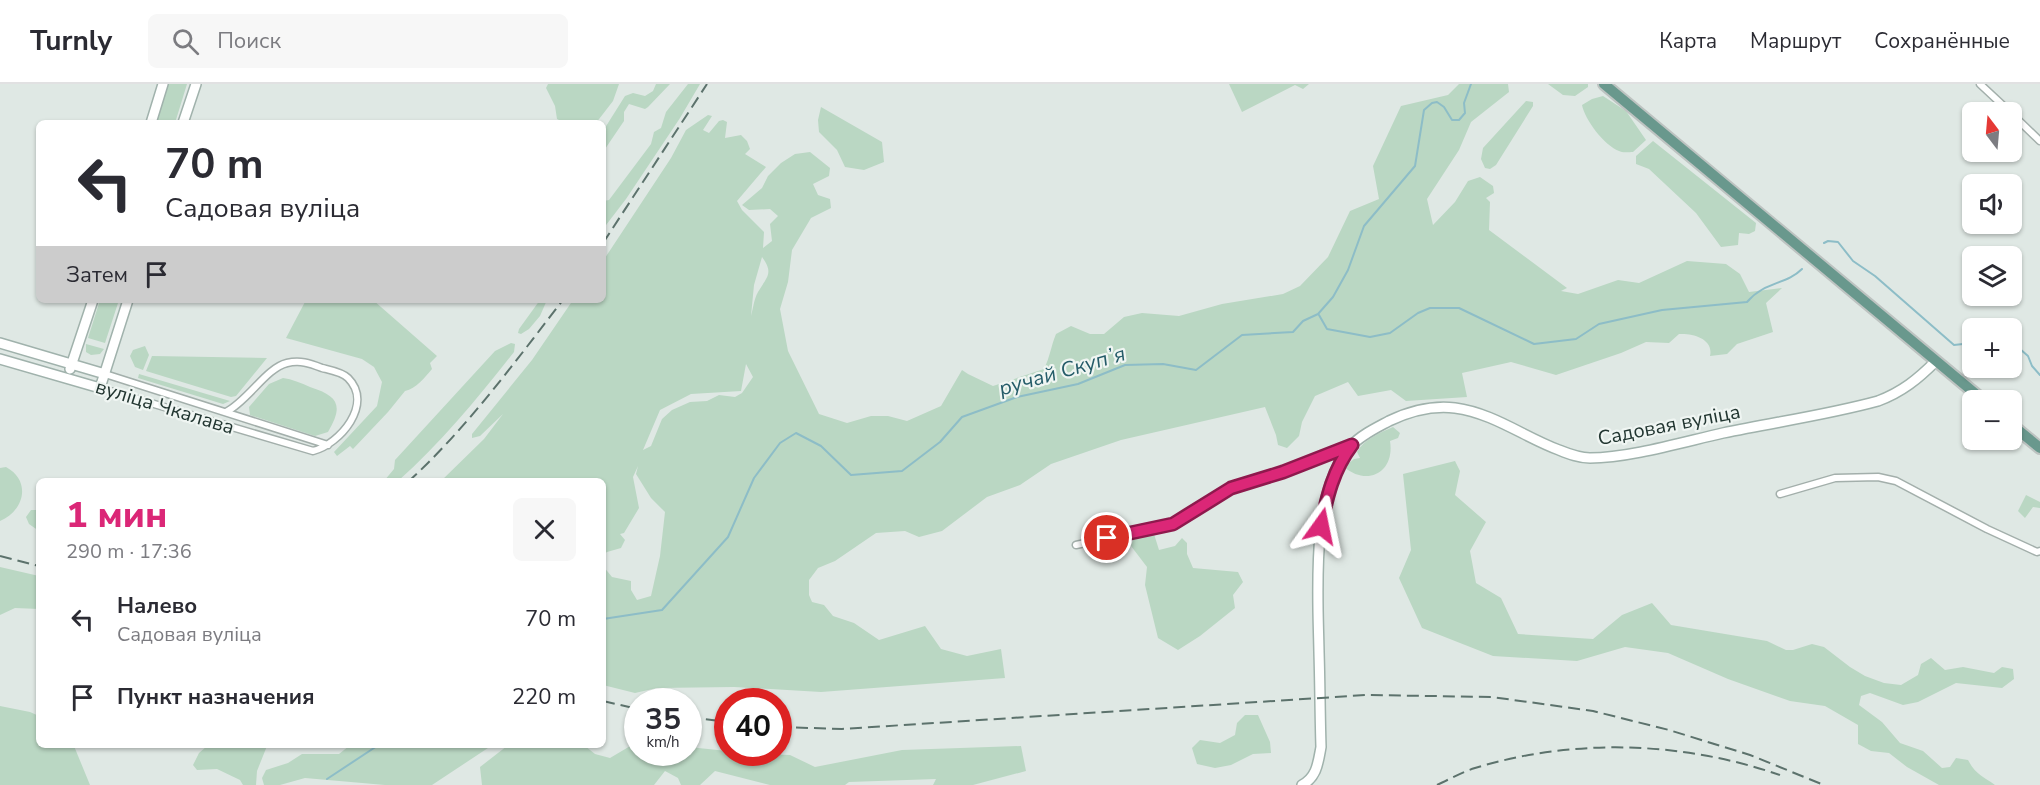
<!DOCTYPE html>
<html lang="ru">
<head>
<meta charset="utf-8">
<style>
	body { margin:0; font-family:"Nunito Sans",sans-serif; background:#f7f7f7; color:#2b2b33; height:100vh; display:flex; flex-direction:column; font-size:22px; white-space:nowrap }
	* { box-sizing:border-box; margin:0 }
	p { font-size:20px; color:#7c7c81 }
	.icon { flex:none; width:33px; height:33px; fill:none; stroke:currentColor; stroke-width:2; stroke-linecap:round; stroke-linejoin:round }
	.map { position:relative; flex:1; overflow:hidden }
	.panel { position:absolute; left:36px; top:394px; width:570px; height:270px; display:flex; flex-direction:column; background:#fff; border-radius:9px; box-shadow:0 2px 4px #0004 }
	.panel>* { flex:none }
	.hud { position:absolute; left:36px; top:36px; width:570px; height:183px; border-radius:9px; box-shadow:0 2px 4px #0004; background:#fff; color:#2b2b33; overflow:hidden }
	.needle { width:39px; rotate:344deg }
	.fabs { position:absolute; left:1962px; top:18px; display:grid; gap:12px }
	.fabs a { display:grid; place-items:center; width:60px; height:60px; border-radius:9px; background:#fff; box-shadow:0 2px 4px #0004; font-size:30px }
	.speed { position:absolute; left:624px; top:604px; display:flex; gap:12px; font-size:30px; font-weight:700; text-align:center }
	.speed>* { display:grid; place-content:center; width:78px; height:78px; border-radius:50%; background:#fff; box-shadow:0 2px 4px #0004; line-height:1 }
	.speed small { font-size:15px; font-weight:400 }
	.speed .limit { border:9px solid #d22; background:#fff; color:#111 }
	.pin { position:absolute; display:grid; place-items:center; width:51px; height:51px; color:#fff; margin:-26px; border:3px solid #fff; border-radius:50%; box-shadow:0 2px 6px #0007 }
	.me { position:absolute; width:66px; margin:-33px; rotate:12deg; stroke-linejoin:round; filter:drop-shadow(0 0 4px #0008) }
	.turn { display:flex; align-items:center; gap:21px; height:126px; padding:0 30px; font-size:27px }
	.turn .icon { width:78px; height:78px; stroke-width:2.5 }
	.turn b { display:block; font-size:42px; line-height:51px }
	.then { display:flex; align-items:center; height:57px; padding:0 30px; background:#0003; gap:12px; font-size:22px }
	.round { display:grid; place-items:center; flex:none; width:63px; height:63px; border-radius:9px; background:#f7f7f7 }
	.summary { display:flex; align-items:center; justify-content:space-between; height:102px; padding:0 30px }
	h1 { font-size:36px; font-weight:800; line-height:45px; color:#db2777 }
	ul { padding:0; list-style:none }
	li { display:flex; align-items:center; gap:18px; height:78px; padding:0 30px }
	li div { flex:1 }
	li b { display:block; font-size:22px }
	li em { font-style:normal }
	header { display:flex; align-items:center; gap:36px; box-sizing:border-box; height:84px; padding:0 30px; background:#fff; border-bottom:2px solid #e1e1e2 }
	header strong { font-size:28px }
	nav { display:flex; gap:33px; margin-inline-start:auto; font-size:21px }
	.search { width:420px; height:54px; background:#f7f7f7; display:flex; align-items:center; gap:15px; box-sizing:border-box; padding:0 21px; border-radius:9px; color:#7c7c81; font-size:22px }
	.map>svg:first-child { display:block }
	.green { fill:#bad7c3; fill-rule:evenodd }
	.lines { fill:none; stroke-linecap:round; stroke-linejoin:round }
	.stream { stroke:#8dbdc7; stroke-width:2 }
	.street-casing { stroke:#a3afab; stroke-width:9 }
	.secondary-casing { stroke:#a0b2ac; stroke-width:12 }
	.primary-casing { stroke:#bdc3c1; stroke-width:14 }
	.street { stroke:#fff; stroke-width:6 }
	.secondary { stroke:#fff; stroke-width:9 }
	.primary { stroke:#69988d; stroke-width:10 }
	.rail { stroke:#5c726c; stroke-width:2; stroke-dasharray:12 6; stroke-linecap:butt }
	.route-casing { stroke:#8e194d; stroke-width:15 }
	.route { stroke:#db2777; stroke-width:10 }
	.labels { text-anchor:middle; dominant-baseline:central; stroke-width:4.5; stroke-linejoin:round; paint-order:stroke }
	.street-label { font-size:20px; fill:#223631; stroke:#eff5f2 }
	.water-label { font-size:21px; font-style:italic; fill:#255c69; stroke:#eff5f2 }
</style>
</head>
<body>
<header>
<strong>Turnly</strong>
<div class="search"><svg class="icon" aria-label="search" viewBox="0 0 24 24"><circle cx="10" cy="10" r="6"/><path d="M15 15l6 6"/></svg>Поиск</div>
<nav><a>Карта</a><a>Маршрут</a><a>Сохранённые</a></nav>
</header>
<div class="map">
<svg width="2040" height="701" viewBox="0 0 2040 701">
	<rect width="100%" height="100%" fill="#dfe8e4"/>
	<path class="green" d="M168,0H187L175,39H156Z
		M548,0H619L613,17L596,39H565L557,35L555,22L546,4Z
		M656,0H670L648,23L645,25L629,20L624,28V37L603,68V47L625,12L633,9L645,12L653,7Z
		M688,0H700L680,34L626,115L603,145V117L609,116L651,60L654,48L661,44L666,28Z
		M1229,0H1309L1303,5L1295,1L1242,28Z
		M1459,0H1508L1509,8L1471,38L1459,66L1427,115L1433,141L1455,118L1468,97L1480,93L1493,102L1494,109L1486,114L1490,118L1489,146L1567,204L1561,207L1578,210L1618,196L1639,199L1687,177L1726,180L1740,190L1749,208L1782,204L1766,219L1773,248L1737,260L1727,270L1710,272C1714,255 1693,249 1679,250L1669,259L1646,258L1621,269L1556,291L1511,278L1462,289L1467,313L1406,317L1391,306L1358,312L1348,298L1315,312L1302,338L1299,352L1287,364L1278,361L1276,351L1265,323L1121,356L1051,380L1020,401L987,413L942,447L919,453L905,447L876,449L835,477L818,484L809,496V511L812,518L824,521L833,532L854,539L879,556L925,542L941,565L967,572L1001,565L1005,594L821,608L734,603L657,604L635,609L603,601V482L612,493L631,497V506L637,516L651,512L660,472L665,428L651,414L636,390L638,382L633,393L639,424L624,449L620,450L625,456L621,464L607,468L603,471V398L441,397L484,355L503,330L480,352L472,354V350L532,276L573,216H603V177L671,74L686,46L708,31L712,32L703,46L709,49L719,37L723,36L727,38L725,54L741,51L747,57L750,65L745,70L766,83L737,117L742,126L764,148L763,164L772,157L770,140L778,132L770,125L749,126L742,121L762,104L768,92L781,79L795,70L810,68L830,84L829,92L813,100L818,111L830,115L831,124L811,134L792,166L788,198L780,225L788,267L819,330L847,339L871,332H888L907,337L941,322L962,286L968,290L993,302L1044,285C1050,273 1051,262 1056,250L1071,242L1090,250H1104L1124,233L1142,229L1179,232L1222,220L1283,210L1300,202L1328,173L1350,127L1379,115L1373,82L1401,22L1448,11ZM762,173C774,189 767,193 758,208C754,215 753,225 751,232L754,201ZM746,280L753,293L742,309L735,313L719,311L707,317L690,318L672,326L662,335L651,362L643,366L660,326L691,310L741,307Z
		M1548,0H1588V3L1575,12L1563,11Z
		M1603,12L1626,27L1646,56L1633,68C1629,68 1622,69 1619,67C1604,61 1585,36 1582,21L1592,15Z
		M1526,17L1533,18V22L1496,81L1490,85L1485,84L1481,75L1483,64Z
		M821,23L882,58L884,78L864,86L845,83L837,66L819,48L818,36Z
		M1653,57L1756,139L1755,147L1749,150L1739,149L1738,161L1721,163L1696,129L1649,85L1636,80V72Z
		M100,216H119L105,259L88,254Z
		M306,216H373L437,272L430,279L432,285C425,293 416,305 405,307L388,328L353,365L350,362L337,372L334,368L377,322L382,298L374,283L362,275L286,254Z
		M540,216H547L540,232L529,245L521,250L518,249L519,245Z
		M511,259L515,260L514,268C478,314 441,359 398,397H384L394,385L395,376L495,267Z
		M86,260L104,265L100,270L91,271L86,268Z
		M145,262L149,271L143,286L135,283L130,272L133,266Z
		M152,272L267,274L236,312L231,313L146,287Z
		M139,290L230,317L223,320L138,294Z
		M283,294C292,295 301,299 310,303C338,312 344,321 328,348L315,352L250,331L249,323L269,300Z
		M1393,343L1400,349L1398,354L1390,357C1395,388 1368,403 1344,383L1354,375L1360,374L1357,368C1364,355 1380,349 1393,343Z
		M1455,377L1460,387L1455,411L1486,438L1470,467L1476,499L1501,514L1518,550L1593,555L1622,531L1652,519L1671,541L1767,557L1786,566H1793L1812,560L1824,563L1850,583L1865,592L1884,599L1901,601L1918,591L1921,580L1931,574L1945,586L1963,583L1994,589L2002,583L2013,585L2014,595L2002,604L1956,599L1918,618L1903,621L1870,609L1861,612L1859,621L1882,638L1900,659L1923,667L1942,684L1950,683L1956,674L1968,676C1976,691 1983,692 1995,701H1939L1907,683L1889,669L1871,667L1858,660V641L1825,622L1790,617L1728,595L1668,569L1625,563L1577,577L1493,572L1422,544L1399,494L1411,466L1403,390Z
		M6,383C32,397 24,427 0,437V384Z
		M2026,411L2040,418V424L2033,423L2025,434L2018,427Z
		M31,426H39V447L29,440L26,433Z
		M1150,450H1154L1159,466L1175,462L1182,454L1187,459V470L1193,484L1238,488L1243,498L1233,511L1235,524L1200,552L1178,566L1158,554L1145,501L1147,483L1131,462L1133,456Z
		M0,483L39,492V525L15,524L0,531Z
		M0,622L30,628L39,632V662H74L90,701H0Z
		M1245,631H1258L1270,658L1271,669L1253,670L1231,681L1215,684L1197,680L1192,664L1200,656L1220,659L1235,651L1237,639Z
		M637,658L638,669H688L689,663L727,667L728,669L790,671L815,683L902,666L1021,662L1026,687L973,701H933L936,695L849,698L845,701H770L715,687L700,701H681L678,694L665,687L654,701H482L480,683L507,662H585L595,670L610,674Z
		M207,662H267L257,687L256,701H243L240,696L217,685L197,686L193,681L199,669Z
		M349,662H491L432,701H385L305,694L280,701H264L262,694L266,686L288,679L302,670H339Z"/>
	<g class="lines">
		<path class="stream" d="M1824,159L1828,157L1838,158L1853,177L1875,192L1954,261L1972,259
			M1319,231L1327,245L1370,253L1390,249L1418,229L1430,224H1459L1534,260L1576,255L1599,240L1662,226L1747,218C1765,197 1786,201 1802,185
			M2012,258L2028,272L2032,282L2040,291
			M603,535L662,526L728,453L754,394L780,359L796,349L821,362L851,391L902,387L940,358L962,333L1017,313L1078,300L1125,281L1163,280L1196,286L1242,251L1293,248L1303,237L1318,230L1333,213L1348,186L1364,142L1415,82L1424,26L1432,19L1437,18L1444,23L1452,36H1459L1465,29L1464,19L1471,0
			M327,695L377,662"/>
		<g class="street-casing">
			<path id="street" d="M1980,0L2010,28
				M2012,30L2040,57
				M105,290L328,361
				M100,304L313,367C340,360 374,320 348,294C342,288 330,286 322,284C309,279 300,276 287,279C266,284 248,317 226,328
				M1780,410L1835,394L1878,393L1896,397L1987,445L2037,468L2040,467
				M1076,461L1173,440L1231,404L1283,388L1351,362"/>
		</g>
		<g class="secondary-casing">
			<path id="secondary" d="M151,39L163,0
				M183,39L196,0
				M0,259L105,290
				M0,275L100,304L128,216
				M70,285L93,216
				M1302,701C1317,693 1318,679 1321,663C1320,632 1320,600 1319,568C1318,511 1310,406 1351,362C1361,351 1376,344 1389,337C1410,327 1431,321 1455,324C1493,329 1524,353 1559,366C1569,370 1579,374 1590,374C1629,374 1683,358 1723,349C1775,338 1827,331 1878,317C1902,308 1918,295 1936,277"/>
		</g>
		<g class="primary-casing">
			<path id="primary" d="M1604,0L1983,316
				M2012,341L2040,364"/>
		</g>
		<use href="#street" class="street"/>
		<use href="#secondary" class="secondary"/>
		<use href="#primary" class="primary"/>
		<path class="rail" d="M603,159L707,0
			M408,398C467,344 514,279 563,216
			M0,472L39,482
			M603,617L638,625
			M688,633L728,638
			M778,643L842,645L1366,611L1492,613L1593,627L1669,646L1750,671L1824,701
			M1437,701C1450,695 1462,688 1475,684C1574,654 1681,657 1780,691"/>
	</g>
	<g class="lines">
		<g class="route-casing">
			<path id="route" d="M1107,454L1173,440L1231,404L1283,388L1352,361C1333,386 1327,413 1321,442"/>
		</g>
		<use href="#route" class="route"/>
	</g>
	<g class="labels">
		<g class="street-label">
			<text transform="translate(165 323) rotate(17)">вуліца Чкалава</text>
			<text transform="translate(1669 341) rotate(-11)">Садовая вуліца</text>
		</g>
		<g class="water-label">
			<text transform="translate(1062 287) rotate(-16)">ручай Скупʼя</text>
		</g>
	</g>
</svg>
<div class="fabs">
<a><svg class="needle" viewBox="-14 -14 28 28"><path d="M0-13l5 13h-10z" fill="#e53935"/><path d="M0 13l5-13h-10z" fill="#7c7c81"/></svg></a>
<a><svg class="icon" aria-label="sound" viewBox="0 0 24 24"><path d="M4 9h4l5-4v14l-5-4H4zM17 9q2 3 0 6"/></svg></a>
<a><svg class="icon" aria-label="layers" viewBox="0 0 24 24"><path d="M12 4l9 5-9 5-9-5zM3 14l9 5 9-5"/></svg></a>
<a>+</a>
<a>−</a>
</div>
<div class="speed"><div>35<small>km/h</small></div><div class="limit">40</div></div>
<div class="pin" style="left:1107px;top:454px;background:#d93025"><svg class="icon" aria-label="arrive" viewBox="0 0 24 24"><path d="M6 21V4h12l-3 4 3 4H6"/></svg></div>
<svg class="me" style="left:1321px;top:442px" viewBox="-20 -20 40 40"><path d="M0-17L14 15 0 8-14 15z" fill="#db2777" stroke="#fff" stroke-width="4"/></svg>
<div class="hud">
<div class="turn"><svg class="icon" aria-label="left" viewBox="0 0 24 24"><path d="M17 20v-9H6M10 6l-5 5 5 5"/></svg><div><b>70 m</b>Садовая вуліца</div></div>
<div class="then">Затем<svg class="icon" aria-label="arrive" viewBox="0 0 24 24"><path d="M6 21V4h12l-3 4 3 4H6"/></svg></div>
</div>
<section class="panel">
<div class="summary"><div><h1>1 мин</h1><p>290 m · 17:36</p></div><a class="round"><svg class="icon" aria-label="close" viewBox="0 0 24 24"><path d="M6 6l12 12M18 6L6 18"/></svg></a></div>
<ul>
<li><svg class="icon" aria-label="left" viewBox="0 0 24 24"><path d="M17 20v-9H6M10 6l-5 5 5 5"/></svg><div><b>Налево</b><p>Садовая вуліца</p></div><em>70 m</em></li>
<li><svg class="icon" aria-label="arrive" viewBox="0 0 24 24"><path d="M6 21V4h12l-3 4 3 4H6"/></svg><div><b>Пункт назначения</b></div><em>220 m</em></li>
</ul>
</section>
</div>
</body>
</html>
